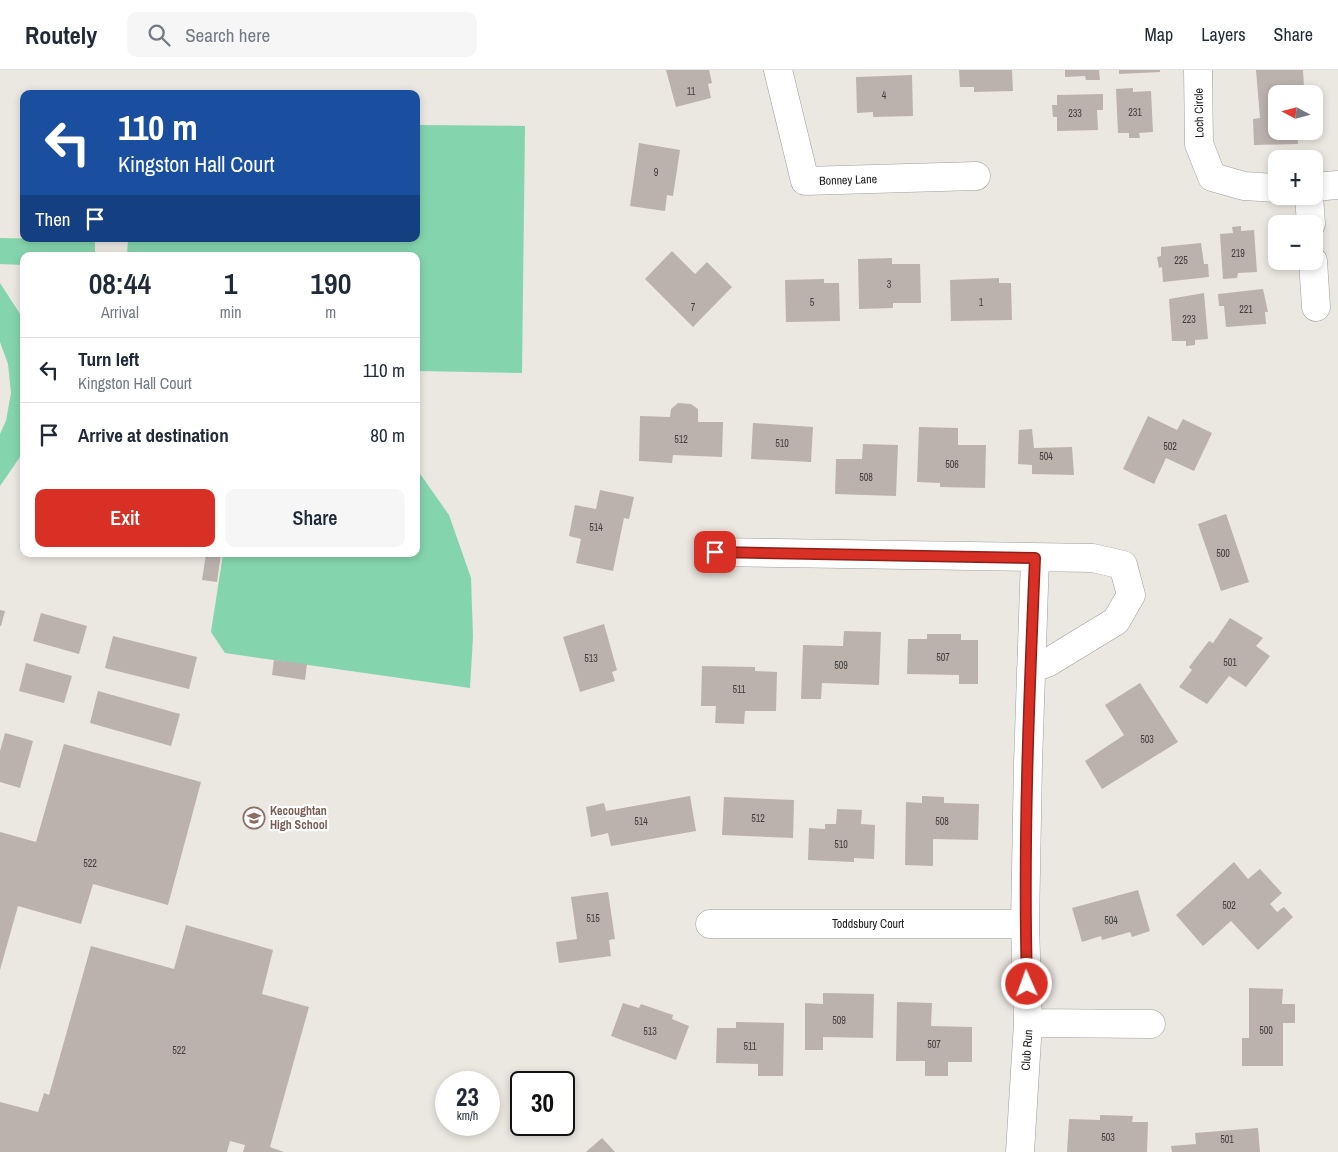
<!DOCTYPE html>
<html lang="en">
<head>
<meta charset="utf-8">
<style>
	body { margin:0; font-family:"Archivo Narrow",sans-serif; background:#f6f6f7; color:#1f2937; height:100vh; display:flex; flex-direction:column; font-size:19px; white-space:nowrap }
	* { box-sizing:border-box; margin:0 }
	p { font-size:16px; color:#747a83 }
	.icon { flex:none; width:28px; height:28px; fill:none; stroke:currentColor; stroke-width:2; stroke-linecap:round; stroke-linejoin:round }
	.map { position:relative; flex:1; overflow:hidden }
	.sheet { position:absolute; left:20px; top:182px; width:400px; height:305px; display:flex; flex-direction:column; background:#fff; border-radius:10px; box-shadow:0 2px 8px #0003 }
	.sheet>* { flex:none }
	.banner { position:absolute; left:20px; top:20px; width:400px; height:152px; border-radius:10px; box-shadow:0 2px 8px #0003; background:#1a4fa0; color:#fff; overflow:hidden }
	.needle { width:32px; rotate:277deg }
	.buttons { position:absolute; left:1268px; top:15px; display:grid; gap:10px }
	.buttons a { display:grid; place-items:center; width:55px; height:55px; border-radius:10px; background:#fff; box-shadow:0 2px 8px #0003; font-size:25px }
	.speed { position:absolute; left:435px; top:1001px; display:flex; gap:10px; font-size:25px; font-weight:700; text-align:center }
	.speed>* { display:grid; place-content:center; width:65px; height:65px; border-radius:50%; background:#fff; box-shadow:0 2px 8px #0003; line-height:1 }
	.speed small { font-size:12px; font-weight:400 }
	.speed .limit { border:2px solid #111; border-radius:8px; background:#fff; color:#111 }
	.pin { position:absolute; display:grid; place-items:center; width:42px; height:42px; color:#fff; margin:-21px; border-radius:10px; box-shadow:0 2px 8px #0006 }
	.me { position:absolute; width:55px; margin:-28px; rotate:358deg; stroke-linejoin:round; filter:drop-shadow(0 0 4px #0008) }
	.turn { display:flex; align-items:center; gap:18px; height:105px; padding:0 15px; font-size:22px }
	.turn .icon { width:65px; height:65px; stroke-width:2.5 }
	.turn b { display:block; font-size:35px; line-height:42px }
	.then { display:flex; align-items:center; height:48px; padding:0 15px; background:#0003; gap:10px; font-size:19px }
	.eta { display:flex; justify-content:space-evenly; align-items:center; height:85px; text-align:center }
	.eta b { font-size:30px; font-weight:600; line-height:35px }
	.button { display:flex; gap:10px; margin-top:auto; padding:10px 15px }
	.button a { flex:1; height:58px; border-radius:10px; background:#d93025; color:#fff; font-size:20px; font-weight:600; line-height:58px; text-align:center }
	.button a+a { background:#f6f6f7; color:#1f2937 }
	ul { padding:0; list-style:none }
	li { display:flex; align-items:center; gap:15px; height:65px; padding:0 15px; border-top:1px solid #e0e1e3 }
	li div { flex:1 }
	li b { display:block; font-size:19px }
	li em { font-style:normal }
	header { display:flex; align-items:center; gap:30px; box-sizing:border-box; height:70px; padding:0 25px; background:#fff; border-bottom:1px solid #e0e1e3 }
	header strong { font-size:24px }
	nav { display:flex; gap:28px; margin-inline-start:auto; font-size:18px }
	.search { width:350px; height:45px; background:#f6f6f7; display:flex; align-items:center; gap:12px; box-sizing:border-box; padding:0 18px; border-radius:10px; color:#747a83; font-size:19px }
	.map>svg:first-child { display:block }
	.pitch { fill:#84d5ad }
	.building { fill:#bbb2ae }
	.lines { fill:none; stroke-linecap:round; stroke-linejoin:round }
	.minor-casing { stroke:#9e9e9e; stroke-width:29 }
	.minor { stroke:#fff; stroke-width:28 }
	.route-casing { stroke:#8d1f18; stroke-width:12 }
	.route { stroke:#d93025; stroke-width:9 }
	.labels { text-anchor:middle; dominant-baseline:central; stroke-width:4.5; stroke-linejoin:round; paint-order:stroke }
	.number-label { font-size:10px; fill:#42403f }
	.street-label { font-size:12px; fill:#1a1a1a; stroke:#fff }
	.education-label { font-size:12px; font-weight:bold; fill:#785e54; stroke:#fff; text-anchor:start }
</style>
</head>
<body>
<header>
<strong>Routely</strong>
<div class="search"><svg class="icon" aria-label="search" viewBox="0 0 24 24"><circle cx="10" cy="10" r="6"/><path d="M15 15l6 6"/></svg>Search here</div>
<nav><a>Map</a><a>Layers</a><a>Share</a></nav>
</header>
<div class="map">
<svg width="1338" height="1082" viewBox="0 0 1338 1082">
	<rect width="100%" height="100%" fill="#ebe7e1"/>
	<path class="pitch" d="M416,55L525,56L522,303L416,301V186H127L128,169H416Z
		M0,168L95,170V186H24V195L0,194Z
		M0,213L24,250V381L0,416V364L6,351L11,323L8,294L0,272Z
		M416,398L449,445L471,508L473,567L470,618L225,583L211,562L223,484H416Z"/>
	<path class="building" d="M666,0H709L712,13L708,14L711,28L676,37Z
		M959,0H1012L1013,21L974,22V17H960Z
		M1065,0H1099L1100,10H1086L1085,6L1065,7Z
		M1119,0H1160V2L1119,4Z
		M1256,0H1303L1304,17L1312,16L1313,24H1276V61H1297L1298,74L1254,75L1253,49L1260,48Z
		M912,5L913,46L873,47V42L857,43L856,7Z
		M1133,18V22L1151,21L1153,62L1139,63L1140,68H1129V63H1118L1116,19Z
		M1103,24V40H1097L1098,60L1057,61V47H1053L1052,35H1057V25Z
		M639,73L680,80L673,126L667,125L665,141L630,136Z
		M1241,156V161L1254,160L1257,202L1238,203L1237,208L1223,209L1220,164L1233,163L1232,157Z
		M1201,173L1204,194H1208L1209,207L1163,212L1162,197L1159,198L1157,187L1161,186V177Z
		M672,181L695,204L707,192L732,217L693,257L645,209Z
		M892,188V194H920L921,233H893V238L859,239L858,189Z
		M999,208V213H1011L1012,250L951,251L950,210Z
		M824,209V213H839L840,251L786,252L785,210Z
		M1263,219L1268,242H1265L1266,254L1226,257L1224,236H1219L1218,224Z
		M1204,223L1208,269L1195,270V275L1186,276V271H1172L1169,229Z
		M678,333L691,334L698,339V352H723L722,387L673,385L672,393L639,391L640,346L670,347L671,339Z
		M1148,346L1177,360L1183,349L1212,363L1194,401L1166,388L1154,414L1123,399Z
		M753,353L813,357L811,392L751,389Z
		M919,357L958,358V375H986L985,418L940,417V413L917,412Z
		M1032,359L1034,378L1072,377L1074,405L1032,404V395L1018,394L1019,360Z
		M863,374L898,375L896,426L835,424L836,389H862Z
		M600,420L634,427L629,449L624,448L613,501L576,493L581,469L569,466L575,435L596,439Z
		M1226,444L1249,512L1221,521L1198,454Z
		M206,484H221L217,512L202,510Z
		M0,540L5,541L1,556H0Z
		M41,543L87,556L79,584L33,571Z
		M1230,548L1263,568L1256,576L1270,586L1246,617L1229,606L1207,634L1179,617L1192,600L1189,597L1209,571L1213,573Z
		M604,554L617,600L612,602L615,611L580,622L563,567Z
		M844,561L881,562L879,615L822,613L821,629H801L803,575L843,576Z
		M927,564H961V570H978V614H959V605L907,604L908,569H927Z
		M113,566L197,587L189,619L105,598Z
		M274,590L307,594L305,610L272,605Z
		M26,593L72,606L64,633L19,621Z
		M702,596L755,597V601L777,602L776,641H745L744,654L715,653L716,636H701Z
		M1140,613L1178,672L1102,719L1085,691L1124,665L1105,635Z
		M98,621L180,644L171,676L90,653Z
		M5,663L33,671L20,718L0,712V681Z
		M64,674L201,712L168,835L93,814L81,854L18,836L0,900V762L36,772Z
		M690,726L696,761L611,776L608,763L591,767L586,737L604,733L606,741Z
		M922,726L944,727V733L979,734L978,770L933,769V796L905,795L906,732L922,733Z
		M724,727L794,730L793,768L722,765Z
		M837,739L862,740L861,754L875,755L874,789L854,788V792L808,790L809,758L825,759V754H836Z
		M1234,792L1248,809L1260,799L1282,823L1270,834L1277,842L1284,837L1293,847L1258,880L1231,851L1203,876L1176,845Z
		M1138,820L1150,861L1132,867L1130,862L1102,870L1101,866L1082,872L1072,838Z
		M608,822L615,869L609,870L611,886L559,893L556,872L577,869L571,827Z
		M186,855L273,880L262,924L309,937L270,1077L284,1082H243L245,1075L230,1071L227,1082H0V1032L38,1042L44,1023L49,1025L91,876L174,899Z
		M1249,918L1283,919L1282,934H1295V953H1283V996H1242V968H1249Z
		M823,923L874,924L873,968L823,967V980H805V933L823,934Z
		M897,932L932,933L931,956L972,957V992H948V1006H925V991H896Z
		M623,933L639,938L641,934L673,945L672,949L689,956L676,990L611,966Z
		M736,952L784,953L783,1006H758V994L716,993L717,958H736Z
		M1100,1045L1133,1046L1132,1052H1148L1147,1082H1067L1069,1049L1100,1050Z
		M1258,1058L1260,1082H1172L1171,1076L1196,1074L1195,1063Z
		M602,1068L615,1082H586Z"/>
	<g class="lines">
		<g class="minor-casing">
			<path id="minor" d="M778,0L805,111L976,106
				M1198,0L1199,74L1212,107L1244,116L1276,118
				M1314,117L1338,115
				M1309,126L1311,154
				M1313,191L1316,237
				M715,482L1093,488L1123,495L1131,525L1116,551L1047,593L1031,599
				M710,854H1025
				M1028,953L1151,954
				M1020,1082L1028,953L1025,854L1028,693L1035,488"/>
		</g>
		<use href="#minor" class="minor"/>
	</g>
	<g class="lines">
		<g class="route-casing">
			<path id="route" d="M715,482L1035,488C1029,629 1023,772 1027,914"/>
		</g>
		<use href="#route" class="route"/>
	</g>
	<defs>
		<g id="school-ring" transform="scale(1.125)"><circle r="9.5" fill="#fff" stroke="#8d6e63" stroke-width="1.5"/><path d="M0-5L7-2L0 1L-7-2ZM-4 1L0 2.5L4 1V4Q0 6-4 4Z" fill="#8d6e63"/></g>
	</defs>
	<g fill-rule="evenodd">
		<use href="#school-ring" x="254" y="748"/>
	</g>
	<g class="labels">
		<g class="number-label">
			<text x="691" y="21">11</text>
			<text x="884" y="25">4</text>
			<text x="1135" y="42">231</text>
			<text x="1075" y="43">233</text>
			<text x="656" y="102">9</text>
			<text x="1238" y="183">219</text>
			<text x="1181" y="190">225</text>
			<text x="889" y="214">3</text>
			<text x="812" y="232">5</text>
			<text x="981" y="232">1</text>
			<text x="693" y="237">7</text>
			<text x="1246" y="239">221</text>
			<text x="1189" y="249">223</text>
			<text x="681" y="369">512</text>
			<text x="782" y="373">510</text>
			<text x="1170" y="376">502</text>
			<text x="1046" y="386">504</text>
			<text x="952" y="394">506</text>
			<text x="866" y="407">508</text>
			<text x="596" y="457">514</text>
			<text x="1223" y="483">500</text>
			<text x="943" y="587">507</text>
			<text x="591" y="588">513</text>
			<text x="1230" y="592">501</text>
			<text x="841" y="595">509</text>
			<text x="739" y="619">511</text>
			<text x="1147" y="669">503</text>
			<text x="758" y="748">512</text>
			<text x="641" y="751">514</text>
			<text x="942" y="751">508</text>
			<text x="841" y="774">510</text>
			<text x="90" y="793">522</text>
			<text x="1229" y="835">502</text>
			<text x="593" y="848">515</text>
			<text x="1111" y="850">504</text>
			<text x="839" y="950">509</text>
			<text x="1266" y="960">500</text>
			<text x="650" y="961">513</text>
			<text x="934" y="974">507</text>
			<text x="750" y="976">511</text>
			<text x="179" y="980">522</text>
			<text x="1108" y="1067">503</text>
			<text x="1227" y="1069">501</text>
		</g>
		<g class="street-label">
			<text transform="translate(1199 43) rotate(-91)">Loch Circle</text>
			<text transform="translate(848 110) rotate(-2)">Bonney Lane</text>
			<text x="868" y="854">Toddsbury Court</text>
			<text transform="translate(1027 980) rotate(-86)">Club Run</text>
		</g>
		<g class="education-label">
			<text x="270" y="741">Kecoughtan<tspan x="270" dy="14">High School</tspan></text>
		</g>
	</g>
</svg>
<div class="buttons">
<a><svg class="needle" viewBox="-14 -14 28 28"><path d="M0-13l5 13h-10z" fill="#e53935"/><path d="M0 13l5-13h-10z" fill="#747a83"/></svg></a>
<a>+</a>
<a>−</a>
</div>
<div class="speed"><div>23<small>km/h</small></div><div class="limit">30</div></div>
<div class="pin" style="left:715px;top:482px;background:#d93025"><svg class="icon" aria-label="arrive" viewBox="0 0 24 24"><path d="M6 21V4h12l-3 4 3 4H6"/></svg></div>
<svg class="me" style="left:1027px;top:914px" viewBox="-20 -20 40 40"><circle r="17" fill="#d93025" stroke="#fff" stroke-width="3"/><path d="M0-11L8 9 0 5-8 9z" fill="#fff"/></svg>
<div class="banner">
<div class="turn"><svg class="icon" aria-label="left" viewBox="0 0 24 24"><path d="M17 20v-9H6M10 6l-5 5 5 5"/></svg><div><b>110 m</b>Kingston Hall Court</div></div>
<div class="then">Then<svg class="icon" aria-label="arrive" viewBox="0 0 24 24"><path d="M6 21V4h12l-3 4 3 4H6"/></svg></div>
</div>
<section class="sheet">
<div class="eta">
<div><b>08:44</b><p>Arrival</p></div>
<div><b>1</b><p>min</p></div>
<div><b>190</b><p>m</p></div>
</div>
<ul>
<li><svg class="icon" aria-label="left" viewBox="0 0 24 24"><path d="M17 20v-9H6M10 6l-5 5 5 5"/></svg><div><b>Turn left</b><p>Kingston Hall Court</p></div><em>110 m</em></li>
<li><svg class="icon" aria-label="arrive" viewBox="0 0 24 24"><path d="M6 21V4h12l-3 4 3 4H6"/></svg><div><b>Arrive at destination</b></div><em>80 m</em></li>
</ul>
<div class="button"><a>Exit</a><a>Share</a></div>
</section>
</div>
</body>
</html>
